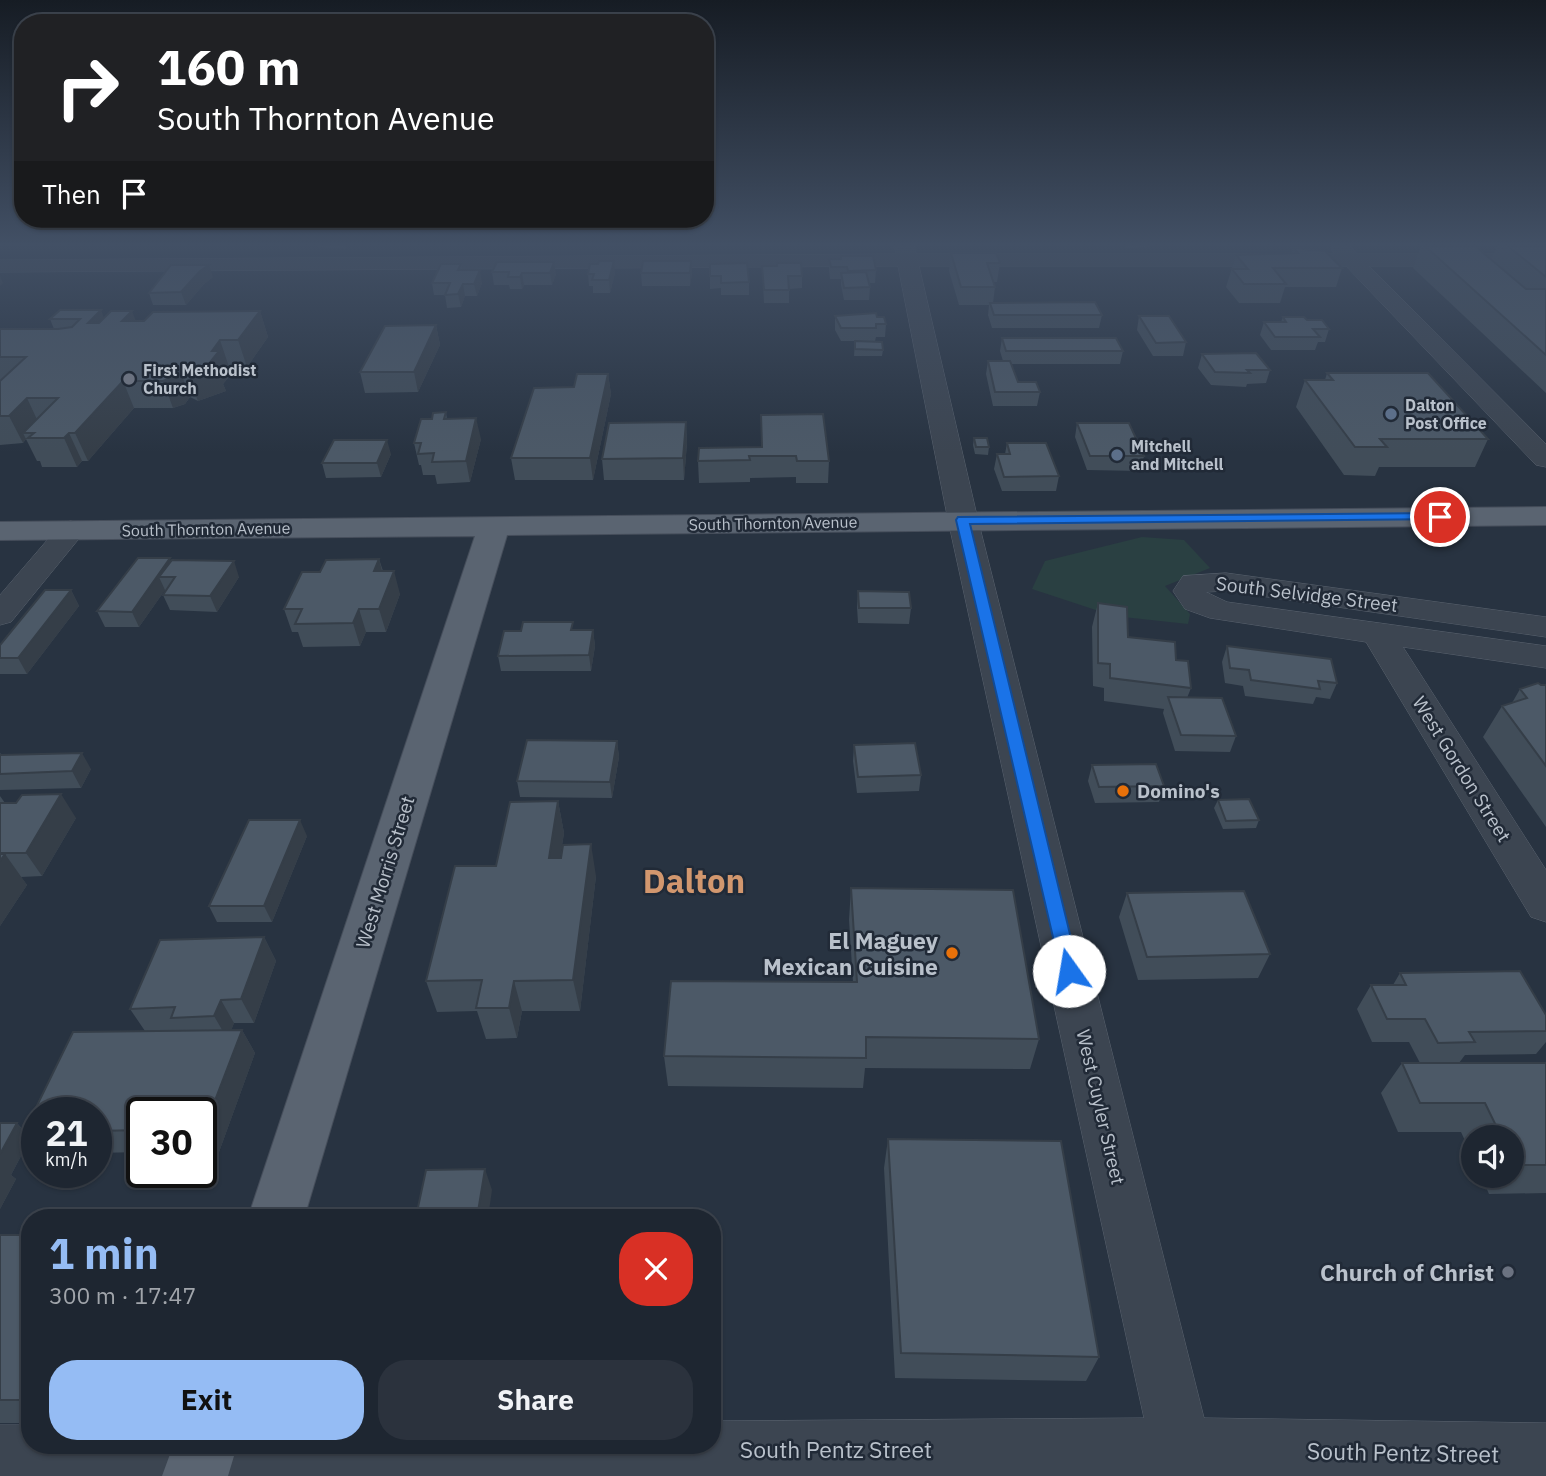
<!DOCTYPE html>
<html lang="en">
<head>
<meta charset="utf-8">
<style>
	body { margin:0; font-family:"IBM Plex Sans",sans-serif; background:#2b323d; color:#f1f3f6; height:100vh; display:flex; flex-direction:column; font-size:26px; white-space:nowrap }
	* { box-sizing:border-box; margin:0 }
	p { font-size:23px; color:#a1a5ab }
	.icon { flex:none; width:38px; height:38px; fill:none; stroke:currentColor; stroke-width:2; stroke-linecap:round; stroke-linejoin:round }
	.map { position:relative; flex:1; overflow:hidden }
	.drawer { position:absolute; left:21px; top:1209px; width:700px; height:245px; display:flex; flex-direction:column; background:#1e2631; border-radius:28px; box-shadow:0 2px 5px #0004,0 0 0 2px #3c434d }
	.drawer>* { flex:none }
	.hud { position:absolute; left:14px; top:14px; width:700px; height:214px; border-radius:28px; box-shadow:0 2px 5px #0004,0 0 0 2px #3c434d; background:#202124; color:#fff; overflow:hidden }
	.controls { position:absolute; left:1461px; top:1125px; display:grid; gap:14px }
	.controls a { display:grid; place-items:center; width:63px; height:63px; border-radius:50%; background:#1e2631; box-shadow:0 2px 5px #0004,0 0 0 2px #3c434d; font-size:35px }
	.speed { position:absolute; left:21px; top:1097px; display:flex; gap:14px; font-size:35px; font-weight:700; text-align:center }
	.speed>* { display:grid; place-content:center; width:91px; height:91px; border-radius:50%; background:#1e2631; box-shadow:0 2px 5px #0004,0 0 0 2px #3c434d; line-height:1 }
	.speed small { font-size:18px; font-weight:400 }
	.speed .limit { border:4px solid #111; border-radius:10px; background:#fff; color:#111 }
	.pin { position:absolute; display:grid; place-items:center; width:60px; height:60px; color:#fff; margin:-30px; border:4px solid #fff; border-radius:50%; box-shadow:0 2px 7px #0007 }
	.me { position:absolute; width:77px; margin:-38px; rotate:347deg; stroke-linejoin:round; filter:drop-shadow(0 0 5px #0008) }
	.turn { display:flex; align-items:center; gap:24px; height:147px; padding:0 28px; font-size:32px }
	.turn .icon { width:91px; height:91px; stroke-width:2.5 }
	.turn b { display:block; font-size:49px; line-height:60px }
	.then { display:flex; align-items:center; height:66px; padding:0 28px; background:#0003; gap:14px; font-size:26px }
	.round { display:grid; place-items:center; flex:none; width:74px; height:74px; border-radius:28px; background:#2b323d }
	.head { display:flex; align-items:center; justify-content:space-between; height:119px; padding:0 28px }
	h1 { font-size:42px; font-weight:800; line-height:52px; color:#95bcf4 }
	.action { display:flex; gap:14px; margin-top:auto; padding:14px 28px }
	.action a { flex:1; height:80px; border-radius:28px; background:#95bcf4; color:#111; font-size:28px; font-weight:800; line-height:80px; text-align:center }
	.action a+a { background:#2b323d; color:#f1f3f6 }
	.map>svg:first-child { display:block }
	.green { fill:#2a4042 }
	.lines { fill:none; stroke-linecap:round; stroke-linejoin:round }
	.minor-casing { stroke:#5a636f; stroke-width:1 }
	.major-casing { stroke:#464e5b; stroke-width:2 }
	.minor { fill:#3c4551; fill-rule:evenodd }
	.major { fill:#5a6471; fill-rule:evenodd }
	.wall { fill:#414d59 }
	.shaded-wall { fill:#353e48 }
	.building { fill:#4c5967; stroke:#353e48; stroke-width:2 }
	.route { fill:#1a73e8; stroke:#114b97; stroke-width:2 }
	.worship-dot { fill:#6b7280; stroke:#212a37; stroke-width:2.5 }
	.service-dot { fill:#5c6f8a; stroke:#212a37; stroke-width:2.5 }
	.food-dot { fill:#e8710a; stroke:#212a37; stroke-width:2.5 }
	.labels { text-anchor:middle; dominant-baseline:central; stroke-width:5; stroke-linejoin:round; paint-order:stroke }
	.far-poi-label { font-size:16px; font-weight:bold; fill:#b9c1cb; stroke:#212a37; text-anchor:start }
	.far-street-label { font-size:16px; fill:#b9c1cb; stroke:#212a37 }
	.street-label { font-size:19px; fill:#b9c1cb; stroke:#212a37 }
	.poi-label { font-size:19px; font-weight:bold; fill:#b9c1cb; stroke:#212a37; text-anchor:start }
	.near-poi-label { font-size:23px; font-weight:bold; fill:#b9c1cb; stroke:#212a37; text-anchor:end }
	.near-street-label { font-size:23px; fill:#b9c1cb; stroke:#212a37 }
	.town-label { font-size:33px; font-weight:bold; fill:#d2976e; stroke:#212a37 }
</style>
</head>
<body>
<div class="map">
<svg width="1546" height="1476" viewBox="0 0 1546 1476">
	<rect width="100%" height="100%" fill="#283341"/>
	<path class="green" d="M1142,537L1184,540L1210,568L1165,586L1190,614L1188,624L1114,616L1032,589L1045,561Z"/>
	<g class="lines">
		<g class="minor-casing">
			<path id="minor" d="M894,246H914L916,254H1335L1331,249L1333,246H1350L1357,254H1546V266H1369L1546,444V467L1536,465L1346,266H919L978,520L1204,1418L1546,1423V1476H0V1425H30V1446H712V1421L1144,1418L948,520L898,266L0,272V260L896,254Z
				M71,521L81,524L86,530L11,622L0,625V595L61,524Z
				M1226,573L1546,617V637L1226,591L1206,592L1227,602L1546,646V668L1403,647L1546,870V922L1531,917L1366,642L1210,618L1185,609L1173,591L1183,576Z"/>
		</g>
		<g class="major-casing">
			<path id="major" d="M1546,507V525L507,535L304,1218H248L475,536L0,540V522Z
				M173,1446H237L228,1476H162Z"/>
		</g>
		<use href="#minor" class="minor"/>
		<use href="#major" class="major"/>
	</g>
	<path class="wall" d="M312,246H346L345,249Z
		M1125,246H1157L1126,248Z
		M1421,246H1475L1491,260L1497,246H1546V393L1413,268Z
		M1293,248L1342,268L1336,287H1285L1280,303H1239L1226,287L1236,255L1291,254Z
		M951,253L1000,263L997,282H994L995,287L993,303L1102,315L1099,328H992L988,315L989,305H959L949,271Z
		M829,259L876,270L875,283H868L870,287L869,300H844L841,285V279H830L829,271Z
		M691,261L692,273L690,286H642L641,273Z
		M497,262L556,274L552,285H524L522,289H510L509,285H494L492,272Z
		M461,264L462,270L482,283L477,296H465L461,307L447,308L445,295H434L432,283Z
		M710,264L749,282V295H721V288L710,289Z
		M762,266L802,276V288L789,289V303H764Z
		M615,273L610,293H593V286H589L588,274Z
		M213,277L204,284L186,305H153L149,293Z
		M260,311L268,337L247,367H229L226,371L228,378L223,384L226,391L198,401L190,397L185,404L173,408H134L88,461H82L77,467H42L40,461H37L26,439L23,443L0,445V329H54L50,319L104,318L144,321Z
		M835,316L877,317L886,324L885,337H876L875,341H841L835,330Z
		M1139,316L1186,342L1183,356H1153L1137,330Z
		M1283,317L1307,320L1329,329L1325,342H1318L1315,350H1271L1260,335L1264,322H1281Z
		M436,325L440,345L418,392L365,393L360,372Z
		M1002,338L1123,351L1120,364H1011L1018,382L1040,392L1037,406H993L986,374L988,361H1003L1000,351Z
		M855,341L883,350L882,356H854Z
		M1202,354L1270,370L1266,383L1247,384L1246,387L1211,385L1198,368Z
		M1327,373L1488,439L1475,467H1379L1375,476L1344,475L1296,407L1305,380H1325Z
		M608,374L611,394L593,480H515L511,458L574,387Z
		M446,412L447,419L481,439L470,482L437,484L435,475H423L421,465H419L414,443L432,419Z
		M761,415L829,461L828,483H796V477L750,478V482L699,483L698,461L761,447Z
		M686,422L687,443L684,480H604L602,459Z
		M1077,423L1144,456L1141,471L1087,470L1075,437Z
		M974,438L989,447L988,455L975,454L973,445Z
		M1007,443L1059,476L1056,491H1002L994,469L997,454H1005Z
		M391,454L381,477L326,478L322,463Z
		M379,559L383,571L400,594L386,632H366L360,646L303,647L298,632H292L284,609L320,572Z
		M171,561L239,577L217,612L170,610L163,595L166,591L165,590L139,627H105L97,611Z
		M71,590L79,606L27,674H0V645Z
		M858,591L911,608L909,624L858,623L857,607Z
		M1098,603L1128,637L1176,660L1191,688L1187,698L1236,736L1230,752L1175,751L1163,713L1164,709L1104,701V688L1093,686L1092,627Z
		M574,630H593L595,646L591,671H501L498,656Z
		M1227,646L1337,683L1330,699L1316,697L1313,704L1245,696L1243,686L1225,683L1222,662Z
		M1541,685H1546V827L1483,737L1502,706L1512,703L1520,689Z
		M617,741L619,757L612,798L520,797L517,781Z
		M854,745L921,775L919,791L857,793L853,761Z
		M0,753L2,755L91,769L81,788L0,790Z
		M1092,765L1164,786L1159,802L1095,803L1088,781Z
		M0,796L5,803L76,818L42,876L21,877L27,885L0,926Z
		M1218,800L1259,820L1256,828L1223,829L1214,808Z
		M558,801L564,833L560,858L596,876L580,1011H522L517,1038L486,1039L477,1011L437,1012L426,981L496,866Z
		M307,836L272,922H217L209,906Z
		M851,888L1039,1039L1030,1069L865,1068L863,1088L668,1086L664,1056L853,982L849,920Z
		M1127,893L1270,954L1258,978L1138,980L1119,917Z
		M264,937L276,961L254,1023H234L231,1030H242L255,1053L219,1152H201V1113H142V1152L96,1153V1113H37V1146L30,1139L11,1175L16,1179L0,1209V1123H17L24,1131L73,1032L145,1031L130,1009L160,940Z
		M1400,973L1546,1015V1042L1536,1054L1465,1055L1459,1063H1546V1193L1489,1194L1481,1176H1512V1138H1474V1160L1461,1132H1398L1381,1093L1402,1063H1420L1409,1042H1372L1357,1009L1371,985H1393Z
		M888,1139L1099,1357L1086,1381L895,1378L884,1168Z
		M0,1235H30V1423H0Z"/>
	<path class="shaded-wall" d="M614,261L615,273L610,293L609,280Z
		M691,261L692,273L690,286V273Z
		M554,262L556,274L552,285L550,273Z
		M209,265L213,277L204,284L186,305L181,292L200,271Z
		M480,270L482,283L477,296L474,284Z
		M522,273L524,285L522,289L520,277Z
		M0,276L3,283L0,286Z
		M463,284L465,296L461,307L458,294Z
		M101,310L111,336L88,323Z
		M132,311L142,337L122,321Z
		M260,311L268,337L247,367L238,340Z
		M436,325L440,345L418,392L414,372Z
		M220,340L229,367L226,371L228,378L223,384L226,391L198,401L188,374L212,351Z
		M180,370L190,397L185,404L173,408L163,381Z
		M608,374L611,394L593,480L590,458Z
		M123,381L134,408L88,461L75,433Z
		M27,398L40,426L23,433L26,439L23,443L9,416Z
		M476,418L481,439L470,482L466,461Z
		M686,422L687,443L684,480L683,458Z
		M69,433L82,461L77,467L64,438Z
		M387,440L391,454L381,477L377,463Z
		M170,558L176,574L159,577L165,590L139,627L132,612Z
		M379,559L385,582L374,571Z
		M234,561L239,577L217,612L210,596Z
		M394,571L400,594L386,632L379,609Z
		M71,590L79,606L27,674L18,658Z
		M359,609L366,632L360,646L353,623Z
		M593,630L595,646L591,671L589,655Z
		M617,741L619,757L612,798L610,782Z
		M82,753L91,769L81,788L72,771Z
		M61,794L76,818L42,876L26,853Z
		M558,801L564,833L555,889L549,858Z
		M300,820L307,836L272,922L264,906Z
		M591,844L596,876L580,1011L573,980Z
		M5,854L27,885L0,926V861Z
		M264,937L276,961L254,1023L241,999Z
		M514,981L522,1011L517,1038L509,1008Z
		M221,1000L234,1023L228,1040L214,1016Z
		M242,1030L255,1053L219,1152L204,1129Z
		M17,1123L30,1139L11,1175L16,1179L0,1209V1154Z
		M485,1169L492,1190L488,1218H477Z"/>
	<path class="building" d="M1425,246H1475L1526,289H1546V355Z
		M1508,246H1546V277Z
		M1293,248L1325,251L1342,268H1273L1286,284H1244L1232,269H1248L1236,255L1298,253Z
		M951,253H996L1000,263H987L995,287H961Z
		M841,256H873L876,270L848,271L847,267H831L829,259H841Z
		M599,261H614L609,280H592L594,274H588L590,264H598Z
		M643,261H691L690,273H641Z
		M497,262H554L550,273H522L520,277H508L509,272H492Z
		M747,263L749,282L721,283V276H710V264Z
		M777,263H801L802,276H788L789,290H764L762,266H777Z
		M441,264H461L458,270H480L474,284H463L458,294L445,295L450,283H432Z
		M171,265H209L200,271L181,292L149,293Z
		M866,272L870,287L844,288L841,273Z
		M1095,302L1102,315H994L990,303Z
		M60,310H101L88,323H99L111,311H132L122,321H144L153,312L260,311L238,340H220L212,351H219L211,361L216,364L188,374L180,370L175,376L163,381H123L75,433H69L64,438H28L34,433H23L58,398H27L9,416H0V381L26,357H0V329H58L72,327L80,319H50Z
		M876,313L877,317H884L886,324H876V328H841L835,316Z
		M1139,316H1169L1186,342L1156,343Z
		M1283,317H1304L1307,320H1322L1329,329H1313L1320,337H1275L1264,322H1286Z
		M436,325L414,372H360L385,326Z
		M1002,338H1116L1123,351H1006Z
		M855,341L882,342L883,350L855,349Z
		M1256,353L1270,370H1247L1250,373L1215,372L1202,354Z
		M988,361H1010L1018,382H1036L1040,392H995Z
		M1327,373H1428L1488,439H1380L1387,447H1355L1305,380H1333Z
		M577,374H608L590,458H511L534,388L574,387Z
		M446,412L444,419L476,418L466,461L432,462L434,453L418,454L421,443H414L421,419H432L433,413Z
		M823,414L829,461H797L796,456H749L750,460L698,461L699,448L762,447L761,415Z
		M686,422L683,458L602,459L609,423Z
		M1077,423H1129L1144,456H1090Z
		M974,438H987L989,447H976Z
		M334,440H387L377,463H322Z
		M1007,443H1046L1059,476L1004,477L997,454H1010Z
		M138,558H170L132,612L97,611Z
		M379,559L374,571H394L379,609H359L353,623L295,624L302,609H284L302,572H320L326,560Z
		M172,560L234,561L210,596L163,595L175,577H159Z
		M45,590H71L18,658H0V645Z
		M858,591L909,592L911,608H859Z
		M1098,603L1127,607L1128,637L1175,642L1176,660L1188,661L1191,688L1110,678V664L1098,663Z
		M523,622H573L571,630H593L589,655L498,656L504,631H521Z
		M1227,646L1331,659L1337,683L1318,681L1320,689L1251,680L1249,670L1230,668Z
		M1538,683L1541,685H1546V766L1502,706L1527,698L1520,689Z
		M1168,697L1222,698L1236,736L1181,735Z
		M527,740L617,741L610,782L517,781Z
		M915,743L921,775L858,777L854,745Z
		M82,753L72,771L0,774V755Z
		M1156,764L1164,786L1099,787L1092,765Z
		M61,794L26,853H0V803H16L22,795Z
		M1249,799L1259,820L1226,821L1218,800Z
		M558,801L549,858H561L563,845L591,844L573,980L514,981L509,1008H476L482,980L426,981L455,866H496L510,802Z
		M249,820H300L264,906H209Z
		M0,854H5L0,861Z
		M851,888L1013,890L1039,1039L866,1037V1058L664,1056L671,981L857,982Z
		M1244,891L1270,954L1147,957L1127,893Z
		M264,937L241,999L221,1000L214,1016L171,1018L175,1007L130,1009L160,940Z
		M1520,971L1546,1015V1031L1469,1032L1475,1042L1438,1043L1425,1019H1387L1371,985H1406L1400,973Z
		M242,1030L204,1129L201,1130V1113H142V1130L96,1131V1113H37V1131L24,1132L73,1032Z
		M1402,1063H1546V1165H1516L1512,1158V1138H1502L1485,1103H1420Z
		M0,1123H17L0,1154Z
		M888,1139L1061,1141L1099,1357L901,1353Z
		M485,1169L477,1218H368L369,1214L417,1212L426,1170Z
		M84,1213H124L122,1218H81Z
		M0,1235H30V1400H0Z"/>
	<linearGradient id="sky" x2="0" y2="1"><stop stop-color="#161c24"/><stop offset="0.54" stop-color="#425065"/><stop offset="1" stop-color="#425065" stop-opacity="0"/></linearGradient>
	<rect width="1546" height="453" fill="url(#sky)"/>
	<path class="route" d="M1440,513L1445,514V519L970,524L1079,971L1076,976L1069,979L1062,976L956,520L958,517Z"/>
	<g class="worship-dot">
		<circle cx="129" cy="379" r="7"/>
		<circle cx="1508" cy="1272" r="7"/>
	</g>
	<g class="service-dot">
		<circle cx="1391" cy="414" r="7"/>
		<circle cx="1117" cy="455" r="7"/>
	</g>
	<g class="food-dot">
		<circle cx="1123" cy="791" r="7"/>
		<circle cx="952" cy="953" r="7"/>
	</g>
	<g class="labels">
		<g class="far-poi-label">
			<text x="143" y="370">First Methodist<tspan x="143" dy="18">Church</tspan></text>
			<text x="1405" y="405">Dalton<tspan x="1405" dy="18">Post Office</tspan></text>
			<text x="1131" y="446">Mitchell<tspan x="1131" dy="18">and Mitchell</tspan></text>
		</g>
		<g class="far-street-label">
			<text transform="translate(773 523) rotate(-1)">South Thornton Avenue</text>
			<text transform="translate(206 529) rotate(-1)">South Thornton Avenue</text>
		</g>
		<g class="street-label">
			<text transform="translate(1307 594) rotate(7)">South Selvidge Street</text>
			<text transform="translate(1462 769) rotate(58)">West Gordon Street</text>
			<text transform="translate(385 872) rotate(-73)">West Morris Street</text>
			<text transform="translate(1101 1107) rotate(77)">West Cuyler Street</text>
		</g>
		<g class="poi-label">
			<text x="1137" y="791">Domino's</text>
		</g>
		<g class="near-poi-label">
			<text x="938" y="940">El Maguey<tspan x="938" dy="26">Mexican Cuisine</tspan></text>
			<text x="1494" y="1272">Church of Christ</text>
		</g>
		<g class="near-street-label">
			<text x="836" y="1449">South Pentz Street</text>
			<text transform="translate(1403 1452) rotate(1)">South Pentz Street</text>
		</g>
		<g class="town-label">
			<text x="694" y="880">Dalton</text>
		</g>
	</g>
</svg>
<div class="controls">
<a><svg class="icon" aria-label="sound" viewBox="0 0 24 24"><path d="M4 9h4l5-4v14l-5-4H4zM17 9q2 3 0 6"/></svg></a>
</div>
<div class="speed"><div>21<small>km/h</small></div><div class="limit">30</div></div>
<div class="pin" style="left:1440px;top:517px;background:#d93025"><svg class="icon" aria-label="arrive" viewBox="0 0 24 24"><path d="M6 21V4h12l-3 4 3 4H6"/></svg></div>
<svg class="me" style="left:1069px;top:971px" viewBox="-20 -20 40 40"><circle r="19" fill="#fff"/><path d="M0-13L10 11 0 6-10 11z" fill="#1a73e8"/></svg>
<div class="hud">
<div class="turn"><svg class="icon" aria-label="right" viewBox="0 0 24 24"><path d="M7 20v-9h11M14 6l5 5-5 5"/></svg><div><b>160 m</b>South Thornton Avenue</div></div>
<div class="then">Then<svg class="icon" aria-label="arrive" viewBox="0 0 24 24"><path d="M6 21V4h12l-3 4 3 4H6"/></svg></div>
</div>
<section class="drawer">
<div class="head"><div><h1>1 min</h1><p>300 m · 17:47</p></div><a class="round" style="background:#d93025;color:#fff"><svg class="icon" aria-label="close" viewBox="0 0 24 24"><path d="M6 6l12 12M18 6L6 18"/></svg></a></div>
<div class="action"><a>Exit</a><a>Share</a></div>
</section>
</div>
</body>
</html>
